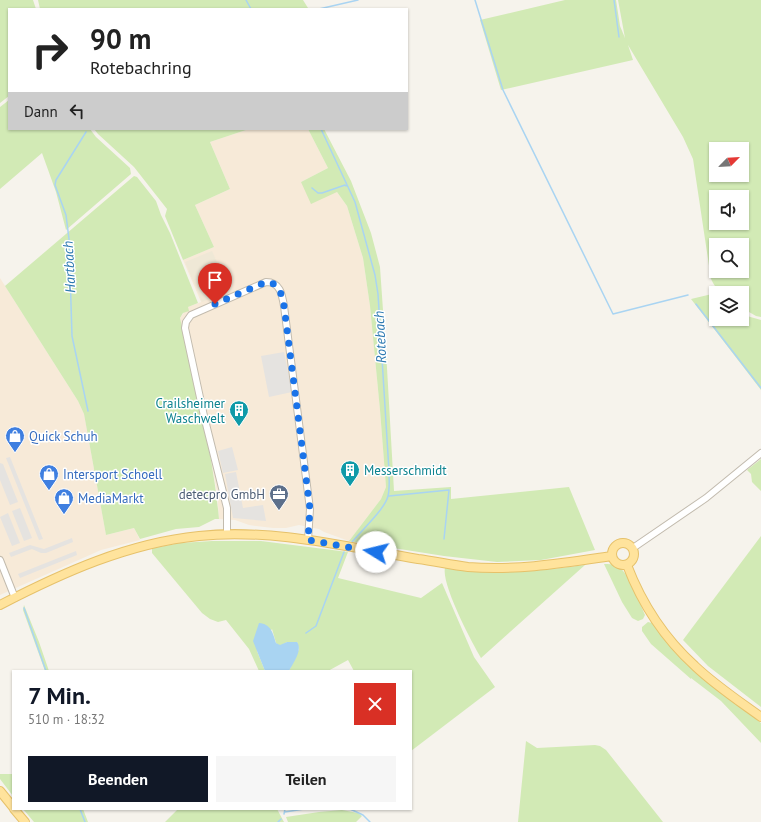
<!DOCTYPE html>
<html lang="de">
<head>
<meta charset="utf-8">
<style>
	body { margin:0; font-family:"PT Sans",sans-serif; background:#f6f6f6; color:#222; height:100vh; display:flex; flex-direction:column; font-size:15px; white-space:nowrap }
	* { box-sizing:border-box; margin:0 }
	p { font-size:13px; color:#767676 }
	.icon { flex:none; width:22px; height:22px; fill:none; stroke:currentColor; stroke-width:2; stroke-linecap:round; stroke-linejoin:round }
	.map { position:relative; flex:1; overflow:hidden }
	.drawer { position:absolute; left:12px; top:670px; width:400px; height:140px; display:flex; flex-direction:column; background:#fff; border-radius:0px; box-shadow:0 1px 3px #0004 }
	.drawer>* { flex:none }
	.top-card { position:absolute; left:8px; top:8px; width:400px; height:122px; border-radius:0px; box-shadow:0 1px 3px #0004; background:#fff; color:#222; overflow:hidden }
	.needle { width:26px; rotate:66deg }
	.buttons { position:absolute; left:709px; top:142px; display:grid; gap:8px }
	.buttons a { display:grid; place-items:center; width:40px; height:40px; border-radius:0px; background:#fff; box-shadow:0 1px 3px #0004; font-size:20px }
	.pin { position:absolute; display:grid; place-items:center; width:34px; height:34px; color:#fff; margin:-41px -17px; border-radius:50% 50% 50% 0; rotate:-45deg; box-shadow:0 0 4px #0007 }
	.pin .icon { rotate:45deg }
	.me { position:absolute; width:44px; margin:-22px; rotate:279deg; stroke-linejoin:round; filter:drop-shadow(0 0 3px #0008) }
	.turn { display:flex; align-items:center; gap:14px; height:84px; padding:0 16px; font-size:18px }
	.turn .icon { width:52px; height:52px; stroke-width:2.5 }
	.turn b { display:block; font-size:28px; line-height:34px }
	.then { display:flex; align-items:center; height:38px; padding:0 16px; background:#0003; gap:8px; font-size:15px }
	.round { display:grid; place-items:center; flex:none; width:42px; height:42px; border-radius:0px; background:#f6f6f6 }
	.headline { display:flex; align-items:center; justify-content:space-between; height:68px; padding:0 16px }
	h1 { font-size:24px; font-weight:600; line-height:30px; color:#111827 }
	.primary-button { display:flex; gap:8px; margin-top:auto; padding:8px 16px }
	.primary-button a { flex:1; height:46px; border-radius:0px; background:#111827; color:#fff; font-size:16px; font-weight:600; line-height:46px; text-align:center }
	.primary-button a+a { background:#f6f6f6; color:#222 }
	.map>svg:first-child { display:block }
	.commercial { fill:#f7ead8 }
	.education { fill:#efe8d6 }
	.green { fill:#d2eab5; fill-rule:evenodd }
	.parking { fill:#e5e3e0 }
	.water { fill:#a9d4f2 }
	.lines { fill:none; stroke-linecap:round; stroke-linejoin:round }
	.stream { stroke:#a9d4f2; stroke-width:1.5 }
	.minor-casing { stroke:#c2bbae; stroke-width:8 }
	.major-casing { stroke:#e6c16a; stroke-width:10 }
	.minor { stroke:#fff; stroke-width:6 }
	.major { stroke:#ffe39c; stroke-width:8 }
	.route { stroke:#1a73e8; stroke-width:7; stroke-dasharray:0 12.6 }
	.labels { text-anchor:middle; dominant-baseline:central; stroke-width:3; stroke-linejoin:round; paint-order:stroke }
	.culture-label { font-size:13px; fill:#0d838f; stroke:#fff; text-anchor:end }
	.shop-label { font-size:13px; fill:#366cbe; stroke:#fff; text-anchor:start }
	.service-label { font-size:13px; fill:#4e5e75; stroke:#fff; text-anchor:end }
	.water-label { font-size:14px; font-style:italic; fill:#2e7ab2; stroke:#fff }
</style>
</head>
<body>
<div class="map">
<svg width="761" height="822" viewBox="0 0 761 822">
	<rect width="100%" height="100%" fill="#f6f3ec"/>
	<path class="commercial" d="M249,129H308L328,168L301,182L337,192L347,206L363,258L370,306L380,410L386,487L381,499L349,541L324,532L319,529L299,525L286,528H273L249,525L235,520L219,519L217,492L210,455L180,318L188,307L201,302L183,260L214,247L195,205L230,189L210,142Z
		M0,278L78,401L84,414L106,535L134,528L140,540L101,550L0,595Z"/>
	<path class="education" d="M212,251L229,290L202,302L185,262Z"/>
	<path class="green" d="M0,0H33L36,9H9V96L0,103Z
		M38,0H303L308,8L302,9H40Z
		M565,0H616L620,26L625,38L618,0H761V317L756,316L742,308V293C723,293 720,297 711,279L693,159L683,137L628,45L633,60L501,90L480,20ZM716,149H742V175H716ZM716,197H742V223H716ZM716,245H742V271H716Z
		M9,100V129H90L96,137L130,168L131,174L66,230L56,192L42,153L0,189V107Z
		M94,129H249L210,142L230,189L195,205L214,247L183,260L165,216L167,209L134,167L98,134Z
		M308,129H324L351,181L371,233L380,267L387,368L394,491L451,487V499L569,487L595,550L541,560L497,562L444,556L349,541L381,499L386,487L380,410L370,306L363,258L347,206L337,192L311,204L301,182L328,168Z
		M134,176L137,177L156,201L161,215L170,233L198,303L188,307L189,311L183,313L180,318C195,384 213,452 219,519H215L199,527L176,529L140,539L134,528L106,535L84,414L78,401L5,286Z
		M712,294L716,295V319H742V313L747,316L761,320V390L691,299Z
		M761,459V491L752,482L751,474L747,470Z
		M761,536V707L708,666L683,640Z
		M212,541H261L348,552L338,578L421,598L442,583L474,657L495,687L411,751V671H354L348,660L328,671H289L299,649L297,642H287L280,646L276,643L272,629L257,651L265,671H259L249,649L226,620L218,622L210,619L202,613L152,553V549L154,548L180,543Z
		M604,564C608,564 613,564 617,566C630,573 639,601 645,615L643,619L638,621L632,618L622,602Z
		M585,565L481,658C472,643 441,584 445,568L502,572L551,569Z
		M24,605L39,642L49,671H45L23,610Z
		M648,622L652,623L669,644L697,671L761,723V743L721,701L691,678V679L651,644L642,631V627Z
		M526,741L537,748L595,745L600,746L606,750L663,822H518Z
		M0,774H13V796L0,779Z
		M23,809H83L88,822H34Z
		M178,809H277L284,822H165Z
		M342,810L358,813L362,816L356,822H288L286,817L319,812Z"/>
	<path class="parking" d="M284,352L292,392L269,397L261,356Z
		M232,447L238,470L223,473L218,451Z
		M10,457L43,539L39,540L6,458Z
		M0,463L3,464L18,502L10,505L0,480Z
		M236,472L243,508L263,505L266,521L233,518L225,474Z
		M20,508L32,538L24,541L12,511Z
		M8,513L20,543L12,546L0,517Z
		M72,538L73,542L46,553H41L32,549L11,557L9,553L30,545L44,549Z
		M76,551L77,555L20,578L18,574Z"/>
	<path class="water" d="M259,623C271,624 273,633 276,643L280,645L287,642H297C303,650 293,663 289,671H265L253,641Z"/>
	<g class="lines">
		<path class="stream" d="M246,0L251,9
			M475,0L503,90L613,314L688,295
			M614,0L619,37
			M319,9L358,0
			M321,129L355,202L375,275L378,294L389,471C389,479 390,488 388,496C385,509 361,531 352,542
			M86,132L56,180L55,185L66,215L69,239L72,336L88,411
			M312,188L318,193H322L345,185L346,186
			M696,304L761,388
			M389,496L449,490L444,539
			M24,608L46,671
			M306,633L316,626L344,552
			M80,809L85,822
			M350,809L363,815L370,822
			M285,812L304,809
			M284,814L285,809
			M278,822L281,819"/>
		<g class="minor-casing">
			<path id="minor" d="M227,534V508L204,416L185,328L186,322L191,315L266,282C280,282 282,294 284,306L310,509L308,540
				M633,548L706,498L761,453
				M0,560L15,598"/>
		</g>
		<g class="major-casing">
			<path id="major" d="M612 554a11 11 0 1 1 22 0a11 11 0 1 1-22 0Z
				M627,565C642,604 664,638 695,666C715,685 739,701 761,717
				M0,605C62,573 128,543 199,536C271,528 347,547 418,559C434,561 451,565 468,567C517,571 564,563 612,556
				M0,791L13,807
				M14,809L25,822"/>
		</g>
		<use href="#minor" class="minor"/>
		<use href="#major" class="major"/>
	</g>
	<g class="lines">
		<path class="route" d="M215,304L266,282C279,282 282,295 284,306L310,509L308,540L376,552"/>
	</g>
	<defs>
		<g id="building-pin" transform="scale(1)"><path d="M0 17L-7.5 6A9.5 9.5 0 1 1 7.5 6Z" fill="#0f9aa8" stroke="#fff"/><path d="M-4-6H4V6H1V3H-1V6H-4ZM-2.5-4.3h1.7v1.8h-1.7ZM.8-4.3h1.7v1.8H.8ZM-2.5-1h1.7V.8h-1.7ZM.8-1h1.7V.8H.8Z" fill="#fff"/></g>
		<g id="shop-pin" transform="scale(1)"><path d="M0 17L-7.5 6A9.5 9.5 0 1 1 7.5 6Z" fill="#3f7fe0" stroke="#fff"/><path d="M-5-2.5h2.3a2.7 3.5 0 0 1 5.4 0H5L5.5 6h-11ZM-1.5-2.5h3a1.5 2.3 0 0 0-3 0Z" fill="#fff"/></g>
		<g id="office-pin" transform="scale(1)"><path d="M0 17L-7.5 6A9.5 9.5 0 1 1 7.5 6Z" fill="#5c6f8a" stroke="#fff"/><path d="M-6-3h4V-5.5h4V-3h4V5H-6ZM-1-4.5V-3h2v-1.5ZM-6 0V1H6V0Z" fill="#fff"/></g>
	</defs>
	<g fill-rule="evenodd">
		<use href="#building-pin" x="239" y="410"/>
		<use href="#shop-pin" x="15" y="436"/>
		<use href="#building-pin" x="350" y="470"/>
		<use href="#shop-pin" x="49" y="474"/>
		<use href="#office-pin" x="279" y="494"/>
		<use href="#shop-pin" x="64" y="498"/>
	</g>
	<g class="labels">
		<g class="culture-label">
			<text x="225" y="403">Crailsheimer<tspan x="225" dy="15">Waschwelt</tspan></text>
			<text x="364" y="470" text-anchor="start">Messerschmidt</text>
		</g>
		<g class="shop-label">
			<text x="29" y="436">Quick Schuh</text>
			<text x="63" y="474">Intersport Schoell</text>
			<text x="78" y="498">MediaMarkt</text>
		</g>
		<g class="service-label">
			<text x="265" y="494">detecpro GmbH</text>
		</g>
		<g class="water-label">
			<text transform="translate(69 267) rotate(-93)">Hartbach</text>
			<text transform="translate(380 337) rotate(-93)">Rotebach</text>
		</g>
	</g>
</svg>
<div class="buttons">
<a><svg class="needle" viewBox="-14 -14 28 28"><path d="M0-13l5 13h-10z" fill="#e53935"/><path d="M0 13l5-13h-10z" fill="#767676"/></svg></a>
<a><svg class="icon" aria-label="sound" viewBox="0 0 24 24"><path d="M4 9h4l5-4v14l-5-4H4zM17 9q2 3 0 6"/></svg></a>
<a><svg class="icon" aria-label="search" viewBox="0 0 24 24"><circle cx="10" cy="10" r="6"/><path d="M15 15l6 6"/></svg></a>
<a><svg class="icon" aria-label="layers" viewBox="0 0 24 24"><path d="M12 4l9 5-9 5-9-5zM3 14l9 5 9-5"/></svg></a>
</div>
<div class="pin" style="left:215px;top:304px;background:#d93025"><svg class="icon" aria-label="arrive" viewBox="0 0 24 24"><path d="M6 21V4h12l-3 4 3 4H6"/></svg></div>
<svg class="me" style="left:376px;top:552px" viewBox="-20 -20 40 40"><circle r="19" fill="#fff"/><path d="M0-13L10 11 0 6-10 11z" fill="#1a73e8"/></svg>
<div class="top-card">
<div class="turn"><svg class="icon" aria-label="right" viewBox="0 0 24 24"><path d="M7 20v-9h11M14 6l5 5-5 5"/></svg><div><b>90 m</b>Rotebachring</div></div>
<div class="then">Dann<svg class="icon" aria-label="left" viewBox="0 0 24 24"><path d="M17 20v-9H6M10 6l-5 5 5 5"/></svg></div>
</div>
<section class="drawer">
<div class="headline"><div><h1>7 Min.</h1><p>510 m · 18:32</p></div><a class="round" style="background:#d93025;color:#fff"><svg class="icon" aria-label="close" viewBox="0 0 24 24"><path d="M6 6l12 12M18 6L6 18"/></svg></a></div>
<div class="primary-button"><a>Beenden</a><a>Teilen</a></div>
</section>
</div>
</body>
</html>
